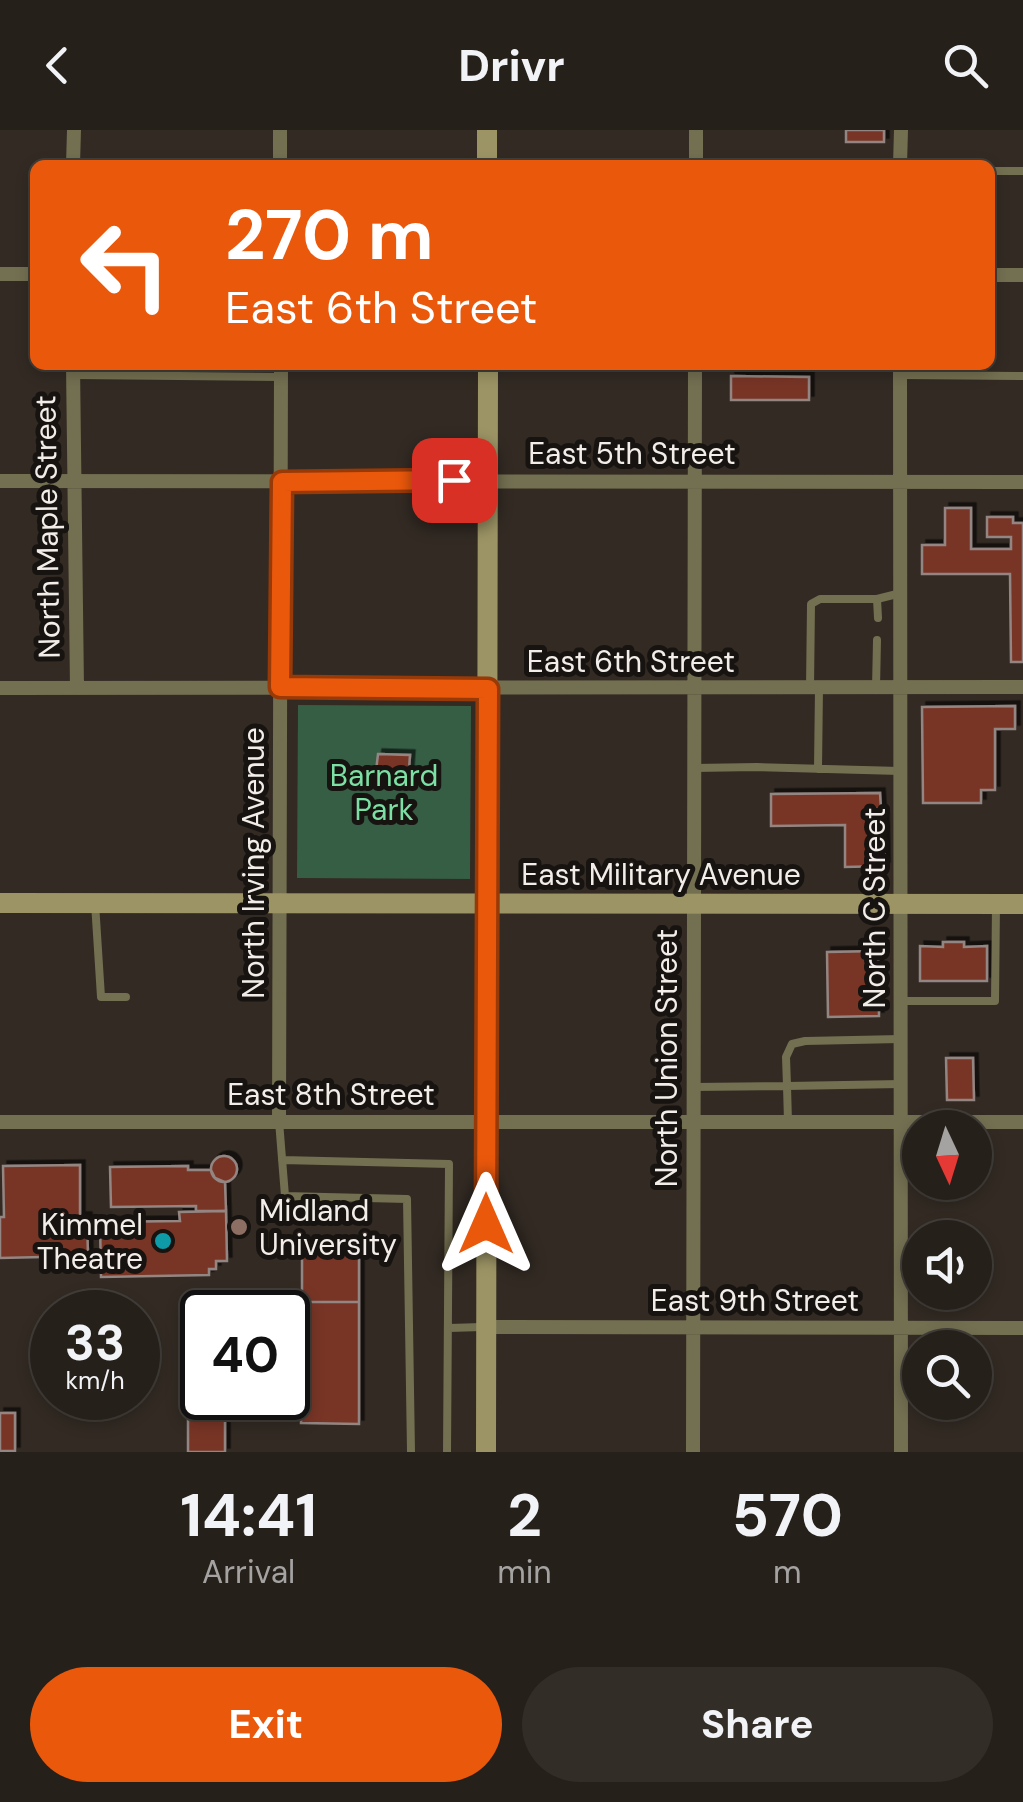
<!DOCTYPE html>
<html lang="en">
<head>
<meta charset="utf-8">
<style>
	body { margin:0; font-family:"DM Sans",sans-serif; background:#322d27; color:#f1f3f6; height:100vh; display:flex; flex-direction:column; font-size:38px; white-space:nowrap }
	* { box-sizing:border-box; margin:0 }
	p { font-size:32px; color:#a4a3a2 }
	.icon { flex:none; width:55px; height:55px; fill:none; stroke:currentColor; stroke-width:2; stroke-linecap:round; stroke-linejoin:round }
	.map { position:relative; height:1322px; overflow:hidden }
	.details { display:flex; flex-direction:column; background:#26201a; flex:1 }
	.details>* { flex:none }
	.banner { position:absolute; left:30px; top:30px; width:965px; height:210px; border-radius:15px; box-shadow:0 5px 15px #0003,0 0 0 2px #423e39; background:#ea580c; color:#fff; overflow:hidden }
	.needle { width:65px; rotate:176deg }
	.tools { position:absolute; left:902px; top:980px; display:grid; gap:20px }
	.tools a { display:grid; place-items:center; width:90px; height:90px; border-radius:50%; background:#26201a; box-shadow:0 5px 15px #0003,0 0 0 2px #423e39; font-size:50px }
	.speed { position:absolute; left:30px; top:1160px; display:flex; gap:20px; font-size:50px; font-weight:700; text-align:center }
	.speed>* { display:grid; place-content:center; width:130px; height:130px; border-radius:50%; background:#26201a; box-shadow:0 5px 15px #0003,0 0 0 2px #423e39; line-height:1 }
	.speed small { font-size:25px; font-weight:400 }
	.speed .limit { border:5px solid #111; border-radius:15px; background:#fff; color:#111 }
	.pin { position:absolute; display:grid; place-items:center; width:85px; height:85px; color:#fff; margin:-42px; border-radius:20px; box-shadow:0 5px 15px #0006 }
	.me { position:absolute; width:110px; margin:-55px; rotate:0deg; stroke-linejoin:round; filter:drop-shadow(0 0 8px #0008) }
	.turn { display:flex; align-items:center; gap:35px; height:210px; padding:0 30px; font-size:45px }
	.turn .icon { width:130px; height:130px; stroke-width:2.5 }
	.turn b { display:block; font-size:70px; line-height:85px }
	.eta { display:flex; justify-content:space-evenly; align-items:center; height:170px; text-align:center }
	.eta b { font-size:60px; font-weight:700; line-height:70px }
	.button { display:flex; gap:20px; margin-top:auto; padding:20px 30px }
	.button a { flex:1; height:115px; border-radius:60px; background:#ea580c; color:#fff; font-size:40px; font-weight:700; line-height:115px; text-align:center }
	.button a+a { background:#322d27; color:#f1f3f6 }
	header { display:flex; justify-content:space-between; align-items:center; height:130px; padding:0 30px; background:#26201a; font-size:45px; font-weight:700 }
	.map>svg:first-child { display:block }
	.green { fill:#355e45 }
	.building { fill:#783627; stroke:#938582; stroke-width:2.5; filter:url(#shadow) }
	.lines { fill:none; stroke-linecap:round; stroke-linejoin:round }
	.lane { stroke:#736f51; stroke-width:8 }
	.street { stroke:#736f51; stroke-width:14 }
	.secondary { stroke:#9c9465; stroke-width:20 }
	.route-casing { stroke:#983908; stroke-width:25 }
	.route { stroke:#ea580c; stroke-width:18 }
	.education-dot { fill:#8d6e63; stroke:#171310; stroke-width:4 }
	.culture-dot { fill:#0f9aa8; stroke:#171310; stroke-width:4 }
	.labels { text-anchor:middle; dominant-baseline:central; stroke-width:10; stroke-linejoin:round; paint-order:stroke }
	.street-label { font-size:30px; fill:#f2ede8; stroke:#171310 }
	.park-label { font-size:30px; fill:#7cdfa4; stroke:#171310 }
	.poi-label { font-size:30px; fill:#f2ede8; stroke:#171310; text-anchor:start }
</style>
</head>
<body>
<header><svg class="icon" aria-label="back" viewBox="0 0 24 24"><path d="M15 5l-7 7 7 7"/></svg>Drivr<svg class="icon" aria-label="search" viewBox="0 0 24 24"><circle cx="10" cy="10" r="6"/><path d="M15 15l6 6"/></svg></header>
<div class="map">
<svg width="1023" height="1322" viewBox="0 0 1023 1322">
	<defs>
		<filter id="shadow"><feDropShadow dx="4.5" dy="-4.5" stdDeviation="0" flood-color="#0009"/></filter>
	</defs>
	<rect width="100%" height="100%" fill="#322a23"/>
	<path class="green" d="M298,575L471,576L470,749L297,748Z"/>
	<path class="building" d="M846,0H884V12H846Z
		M731,246L809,247V270H731Z
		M945,378H971V419H1011V407H987V387H1013V393H1023V532H1011L1010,444H922V415H945Z
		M1015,576V599H995V660H981V673H923L922,577Z
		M378,624L410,625L409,639L376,641Z
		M880,663L881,678L884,687L885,736L845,737V695L771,696V664Z
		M943,812H964V817L987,816V851H920V816L943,817Z
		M878,821L879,886L828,887L827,822Z
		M946,928H973L974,970H947Z
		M211 1039a13 13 0 1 1 26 0a13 13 0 1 1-26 0Z
		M80,1035V1087H87L88,1126L0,1128V1087H4L3,1036Z
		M188,1036V1040H211L215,1048L225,1052L226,1081H196V1076L111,1077L110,1037Z
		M226,1081L227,1131H216V1139H209V1145L101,1147L100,1092L180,1091L179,1082Z
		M302,1114H359V1172H302Z
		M302,1172H359V1294L301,1293Z
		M188,1270H210V1277H225V1322H188Z
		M0,1283H15V1321H0Z"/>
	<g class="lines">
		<path class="lane" d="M990,41H1023
			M73,245L281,247
			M900,245L1023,246
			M877,469L878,488
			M810,558L811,474L820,469H877L901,463
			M876,558L877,510
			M694,638L757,637L900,641
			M818,639L819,558
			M95,773L101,867H126
			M902,871H995L996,774
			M693,957L787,956L786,927L792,914L805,911L900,909
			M279,991L285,1066L407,1069L411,1322
			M788,992L787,956L901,954
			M282,1030L449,1034L447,1322
			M449,1198L482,1197"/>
		<path class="street" d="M280,0V35
			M73,35L74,0
			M696,35V0
			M900,35L901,0
			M0,144H35
			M990,145H1023
			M73,235L77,558
			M900,235L901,1322
			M0,351L1023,352
			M0,558L1023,557
			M279,991L281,235
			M0,992H1023
			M486,1197L1023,1198
			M693,1322L695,235"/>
		<path class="secondary" d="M487,0V35
			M0,773L1023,774
			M486,1322L488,235"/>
	</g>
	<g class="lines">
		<g class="route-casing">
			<path id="route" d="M454,350L282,352L280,557L488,559L486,1094"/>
		</g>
		<use href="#route" class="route"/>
	</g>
	<circle class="education-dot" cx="239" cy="1097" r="10"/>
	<circle class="culture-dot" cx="163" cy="1111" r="10"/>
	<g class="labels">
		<g class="street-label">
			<text x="632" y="323">East 5th Street</text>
			<text transform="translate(47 397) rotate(-91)">North Maple Street</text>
			<text x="631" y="531">East 6th Street</text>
			<text transform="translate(253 733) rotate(-90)">North Irving Avenue</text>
			<text x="661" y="744">East Military Avenue</text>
			<text transform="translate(874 778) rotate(-90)">North C Street</text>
			<text transform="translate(666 928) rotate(-90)">North Union Street</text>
			<text x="331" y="964">East 8th Street</text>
			<text x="755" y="1170">East 9th Street</text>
		</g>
		<g class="park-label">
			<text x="384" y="645">Barnard<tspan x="384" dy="34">Park</tspan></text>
		</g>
		<g class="poi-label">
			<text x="259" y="1080">Midland<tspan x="259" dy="34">University</tspan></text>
			<text x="143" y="1094" text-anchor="end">Kimmel<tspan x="143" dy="34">Theatre</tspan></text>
		</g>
	</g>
</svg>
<div class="tools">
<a><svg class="needle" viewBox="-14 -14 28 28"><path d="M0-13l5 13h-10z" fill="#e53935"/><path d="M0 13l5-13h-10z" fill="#a4a3a2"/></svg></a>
<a><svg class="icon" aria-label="sound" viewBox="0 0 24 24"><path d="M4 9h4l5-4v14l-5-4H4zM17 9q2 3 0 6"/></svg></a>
<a><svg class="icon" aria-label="search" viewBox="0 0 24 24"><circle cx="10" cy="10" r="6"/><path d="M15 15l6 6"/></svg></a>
</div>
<div class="speed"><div>33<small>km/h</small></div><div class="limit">40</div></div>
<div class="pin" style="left:454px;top:350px;background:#d93025"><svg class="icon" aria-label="arrive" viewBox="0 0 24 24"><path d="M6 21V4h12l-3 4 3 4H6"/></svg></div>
<svg class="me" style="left:486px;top:1094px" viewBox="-20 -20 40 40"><path d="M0-17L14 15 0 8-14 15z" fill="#ea580c" stroke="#fff" stroke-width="4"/></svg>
<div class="banner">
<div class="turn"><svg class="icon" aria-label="left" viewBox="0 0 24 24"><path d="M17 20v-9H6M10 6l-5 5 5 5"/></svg><div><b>270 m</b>East 6th Street</div></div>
</div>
</div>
<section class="details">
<div class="eta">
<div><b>14:41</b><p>Arrival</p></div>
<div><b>2</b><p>min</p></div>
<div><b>570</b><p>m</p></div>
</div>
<div class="button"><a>Exit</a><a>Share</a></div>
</section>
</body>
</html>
